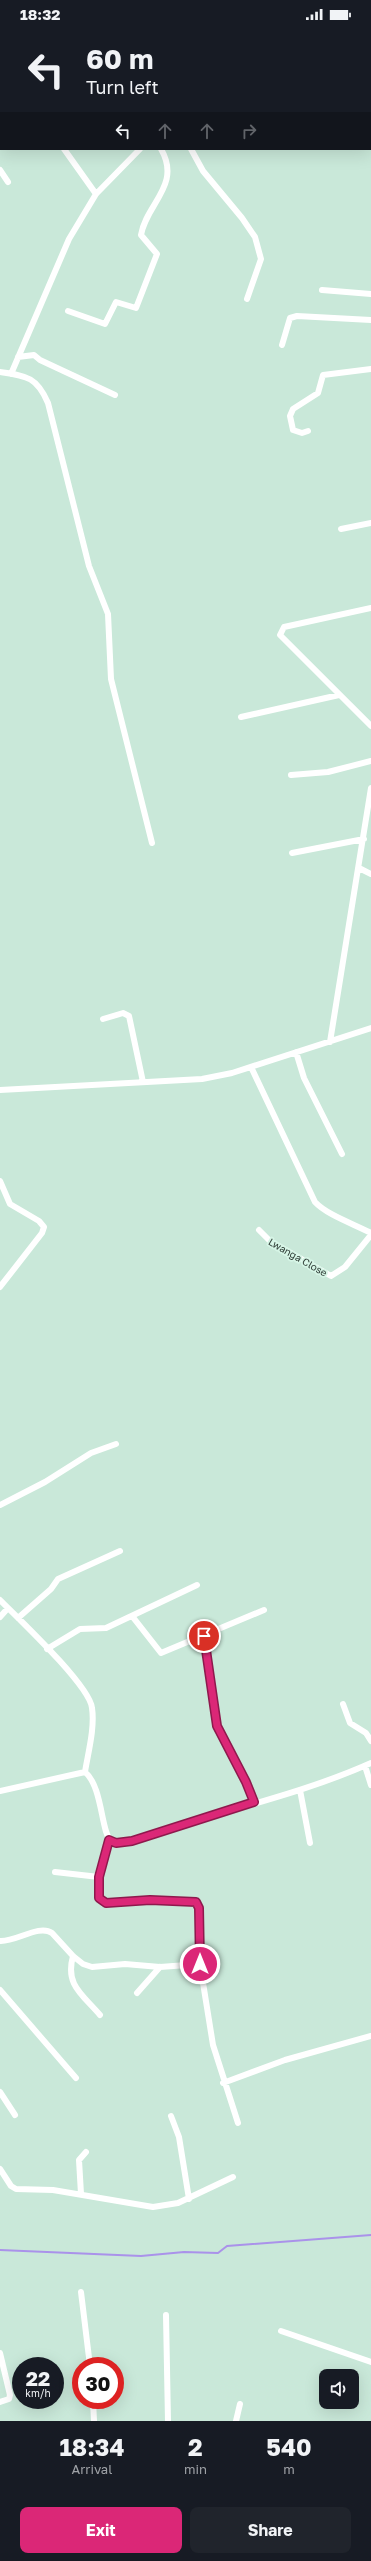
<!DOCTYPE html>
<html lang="en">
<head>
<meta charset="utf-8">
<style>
	body { margin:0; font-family:"Golos Text",sans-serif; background:#20242c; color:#f1f3f6; height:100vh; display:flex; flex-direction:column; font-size:15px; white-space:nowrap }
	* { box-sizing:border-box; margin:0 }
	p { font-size:13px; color:#9ea1a6 }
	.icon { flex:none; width:22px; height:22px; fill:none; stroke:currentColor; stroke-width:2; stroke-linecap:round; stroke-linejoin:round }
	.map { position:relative; height:2393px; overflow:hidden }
	.side { display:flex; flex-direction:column; background:#171b24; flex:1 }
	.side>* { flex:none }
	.top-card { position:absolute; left:0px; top:0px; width:371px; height:122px; box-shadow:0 4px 16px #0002; background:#171b24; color:#f1f3f6; overflow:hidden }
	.buttons { position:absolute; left:319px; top:2341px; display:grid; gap:8px }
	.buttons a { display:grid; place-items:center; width:40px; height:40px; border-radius:8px; background:#171b24; box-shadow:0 4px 16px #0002; font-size:20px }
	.speed { position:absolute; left:12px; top:2329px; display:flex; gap:8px; font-size:20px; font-weight:700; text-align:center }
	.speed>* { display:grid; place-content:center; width:52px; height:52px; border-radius:50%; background:#171b24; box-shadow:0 4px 16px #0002; line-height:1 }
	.speed small { font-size:10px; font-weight:400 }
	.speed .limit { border:6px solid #d22; background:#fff; color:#111 }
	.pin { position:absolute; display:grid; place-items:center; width:34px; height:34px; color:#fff; margin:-17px; border:2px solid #fff; border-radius:50%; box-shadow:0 1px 4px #0007 }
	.me { position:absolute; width:44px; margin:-22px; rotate:0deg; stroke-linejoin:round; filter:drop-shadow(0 0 3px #0008) }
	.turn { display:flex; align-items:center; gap:14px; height:84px; padding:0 20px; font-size:18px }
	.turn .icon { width:52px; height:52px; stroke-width:2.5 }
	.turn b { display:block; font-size:28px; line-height:34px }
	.lanes { display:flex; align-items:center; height:38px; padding:0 20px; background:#0003; justify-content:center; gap:20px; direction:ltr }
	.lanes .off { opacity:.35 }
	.eta { display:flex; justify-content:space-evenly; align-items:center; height:68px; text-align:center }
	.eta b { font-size:24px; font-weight:700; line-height:28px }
	.button { display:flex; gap:8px; margin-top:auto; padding:8px 20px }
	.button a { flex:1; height:46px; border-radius:8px; background:#db2777; color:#fff; font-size:16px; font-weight:700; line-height:46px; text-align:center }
	.button a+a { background:#20242c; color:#f1f3f6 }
	.status { display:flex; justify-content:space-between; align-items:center; height:28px; padding:0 20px; background:#171b24; direction:ltr }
	.status svg { height:11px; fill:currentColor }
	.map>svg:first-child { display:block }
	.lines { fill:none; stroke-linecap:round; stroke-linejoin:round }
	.stream { stroke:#aa92ea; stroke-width:2 }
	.street { stroke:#fff; stroke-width:6 }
	.route-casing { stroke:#8e194d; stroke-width:10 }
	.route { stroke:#db2777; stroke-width:7 }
	.labels { text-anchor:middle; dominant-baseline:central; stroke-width:3.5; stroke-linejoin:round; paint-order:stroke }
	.street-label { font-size:10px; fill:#303d37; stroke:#d6f5e6 }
</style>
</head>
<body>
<div class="status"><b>18:32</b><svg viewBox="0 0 49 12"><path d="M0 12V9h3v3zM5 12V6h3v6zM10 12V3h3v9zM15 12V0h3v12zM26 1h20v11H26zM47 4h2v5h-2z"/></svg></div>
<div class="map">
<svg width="371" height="2393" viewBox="0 0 371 2393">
	<rect width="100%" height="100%" fill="#c9e8d9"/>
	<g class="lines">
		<path class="stream" d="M0,2222L141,2228L184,2224L218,2225L227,2218L371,2207"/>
		<path class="street" d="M30,0L31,1
			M157,0L158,1
			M370,92H371
			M0,103L1,102
			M64,121L96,166
			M191,121L203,143L242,190L255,209L261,231L247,271
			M0,142L8,154
			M322,262L371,266
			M68,283L105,296L116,274L136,280L157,226L141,207C146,176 182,157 161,121
			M282,317L290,290L297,288L371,292
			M18,329L34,327L40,332L115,367
			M0,344C27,348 37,349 48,375L89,538L108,586L111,651L152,815
			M11,346L69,211L96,166L140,121
			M308,403L302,405L293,402L290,388L293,381L318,365L323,347L371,341
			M341,501L371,495
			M371,580L284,599L280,607L371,698
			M241,689L339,667
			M291,747L328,744L371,733
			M292,825L364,811
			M359,840L371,846
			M103,991L123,985L129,988L143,1054
			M330,1014L371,760
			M296,1024L304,1050L342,1126
			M251,1039L315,1174C327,1187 354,1196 371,1205
			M0,1062L202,1051L232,1045L371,1000
			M0,1153L10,1176L39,1193L44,1199L42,1205L0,1259
			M259,1202L270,1213L331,1248L345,1239L371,1207
			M0,1477L45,1454L91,1425L116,1416
			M0,1572C19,1591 90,1658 92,1680C95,1700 88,1725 85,1744
			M132,1588L161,1625L264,1582
			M0,1589L8,1580
			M18,1590L51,1561L58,1551L120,1523
			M204,1608L217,1698L246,1754L254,1774
			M47,1621L80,1601L106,1600L197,1557
			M343,1676L350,1695L366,1705L371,1713
			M365,1738L371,1757
			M300,1762L310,1815
			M0,1763L85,1744C103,1759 101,1806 111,1812C117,1817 125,1814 132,1813C211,1785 295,1769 371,1735
			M55,1844L99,1849L109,1812
			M99,1849V1870L106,1875L150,1872L196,1874L199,1880L200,1936
			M0,1913C16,1914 39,1896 52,1905L73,1928L83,1936L92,1939L125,1936L160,1939L200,1936L213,2017L238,2095
			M73,1928C65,1957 82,1966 100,1987
			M0,1962L76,2050
			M137,1965L160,1939
			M223,2055L285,2032L371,2008
			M0,2064L15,2087
			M171,2088L179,2109L189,2171
			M0,2141L11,2158L16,2161L53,2162L153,2179L178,2175L233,2149
			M81,2166L79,2132L86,2124
			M81,2264L90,2338
			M166,2287L168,2393
			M281,2303L371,2334
			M0,2325L10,2367L9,2371L0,2374
			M93,2372L94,2393
			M236,2393L240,2376"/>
	</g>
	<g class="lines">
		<g class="route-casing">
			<path id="route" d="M200,1936L199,1880L196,1874L150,1872L106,1875L99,1870V1849L109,1812L116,1815L132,1813L254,1774L246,1754L217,1698L204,1608"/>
		</g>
		<use href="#route" class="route"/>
	</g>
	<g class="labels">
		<g class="street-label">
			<text transform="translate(298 1229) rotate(30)">Lwanga Close</text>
		</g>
	</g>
</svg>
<div class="buttons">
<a><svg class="icon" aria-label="sound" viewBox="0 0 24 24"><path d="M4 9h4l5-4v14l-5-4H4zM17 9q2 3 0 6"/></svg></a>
</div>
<div class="speed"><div>22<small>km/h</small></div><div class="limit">30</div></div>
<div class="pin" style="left:204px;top:1608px;background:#d93025"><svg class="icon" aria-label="arrive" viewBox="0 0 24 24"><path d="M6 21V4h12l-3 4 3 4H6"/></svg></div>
<svg class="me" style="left:200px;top:1936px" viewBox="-20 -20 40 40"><circle r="17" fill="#db2777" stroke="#fff" stroke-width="3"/><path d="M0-11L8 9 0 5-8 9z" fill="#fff"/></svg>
<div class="top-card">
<div class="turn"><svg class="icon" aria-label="left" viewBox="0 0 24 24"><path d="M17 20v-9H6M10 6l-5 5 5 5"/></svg><div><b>60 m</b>Turn left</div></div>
<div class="lanes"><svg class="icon" aria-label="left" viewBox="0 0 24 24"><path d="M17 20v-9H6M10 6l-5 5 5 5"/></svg><svg class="icon off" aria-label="ahead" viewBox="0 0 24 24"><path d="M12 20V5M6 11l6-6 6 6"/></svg><svg class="icon off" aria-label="ahead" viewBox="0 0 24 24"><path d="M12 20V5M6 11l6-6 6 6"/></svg><svg class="icon off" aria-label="right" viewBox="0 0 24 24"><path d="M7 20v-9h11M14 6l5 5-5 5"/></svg></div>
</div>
</div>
<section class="side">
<div class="eta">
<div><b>18:34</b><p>Arrival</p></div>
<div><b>2</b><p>min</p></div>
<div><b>540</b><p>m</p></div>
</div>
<div class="button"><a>Exit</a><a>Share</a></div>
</section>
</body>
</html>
